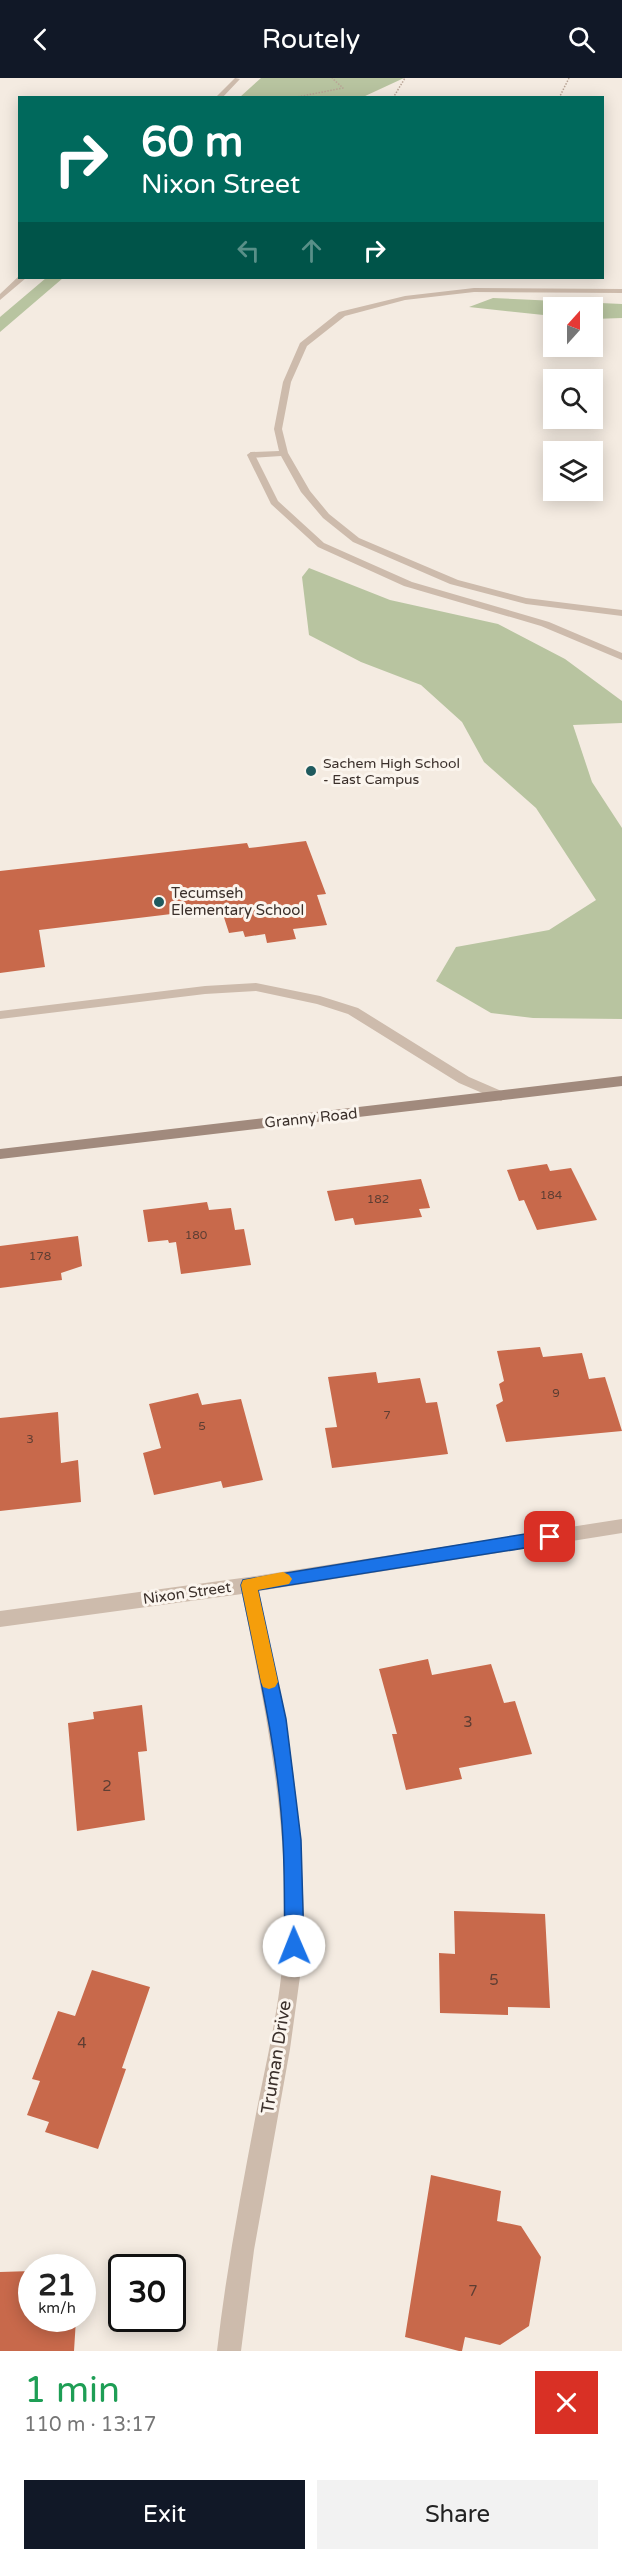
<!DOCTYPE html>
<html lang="en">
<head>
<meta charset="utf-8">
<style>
	body { margin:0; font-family:"Varela Round",sans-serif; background:#f2f2f2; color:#222; height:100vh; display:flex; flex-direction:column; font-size:22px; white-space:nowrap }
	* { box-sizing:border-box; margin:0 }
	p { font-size:20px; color:#767676 }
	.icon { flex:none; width:33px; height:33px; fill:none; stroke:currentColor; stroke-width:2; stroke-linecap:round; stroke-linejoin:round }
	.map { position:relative; height:2273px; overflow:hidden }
	.side { display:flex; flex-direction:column; background:#fff; flex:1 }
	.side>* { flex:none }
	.guide { position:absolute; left:18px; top:18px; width:586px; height:183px; border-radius:0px; box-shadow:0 3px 15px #0003; background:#00695c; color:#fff; overflow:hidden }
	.needle { width:39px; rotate:21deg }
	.fabs { position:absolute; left:543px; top:219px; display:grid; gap:12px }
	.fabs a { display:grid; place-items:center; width:60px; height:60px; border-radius:0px; background:#fff; box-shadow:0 3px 15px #0003; font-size:30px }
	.speed { position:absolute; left:18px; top:2176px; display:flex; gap:12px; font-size:30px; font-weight:700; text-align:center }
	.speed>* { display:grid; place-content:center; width:78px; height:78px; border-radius:50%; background:#fff; box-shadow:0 3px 15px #0003; line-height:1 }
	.speed small { font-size:15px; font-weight:400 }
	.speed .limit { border:3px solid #111; border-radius:9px; background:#fff; color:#111 }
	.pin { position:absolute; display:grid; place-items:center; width:51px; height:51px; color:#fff; margin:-26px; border-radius:12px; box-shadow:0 3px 9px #0006 }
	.me { position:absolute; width:66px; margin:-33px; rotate:359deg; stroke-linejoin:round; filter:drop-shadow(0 0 4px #0008) }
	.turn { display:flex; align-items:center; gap:21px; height:126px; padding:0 24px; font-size:27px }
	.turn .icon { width:78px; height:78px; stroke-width:2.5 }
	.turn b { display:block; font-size:42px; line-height:51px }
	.lanes { display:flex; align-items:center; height:57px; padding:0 24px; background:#0003; justify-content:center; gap:30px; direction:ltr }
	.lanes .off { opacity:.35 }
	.round { display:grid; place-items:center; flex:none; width:63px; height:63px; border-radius:0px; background:#f2f2f2 }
	.headline { display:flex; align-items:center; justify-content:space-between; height:102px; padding:0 24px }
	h1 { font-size:36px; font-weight:600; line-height:45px; color:#1e9e55 }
	.button { display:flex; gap:12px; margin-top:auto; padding:12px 24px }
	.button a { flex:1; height:69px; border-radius:0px; background:#111827; color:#fff; font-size:24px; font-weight:600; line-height:69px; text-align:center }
	.button a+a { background:#f2f2f2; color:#222 }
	header { display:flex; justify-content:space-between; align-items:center; height:78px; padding:0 24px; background:#111827; color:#fff; font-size:27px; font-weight:600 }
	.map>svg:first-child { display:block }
	.green { fill:#b8c4a0 }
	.building { fill:#c8694b }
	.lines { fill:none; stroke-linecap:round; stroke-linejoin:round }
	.path { stroke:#b9a596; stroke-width:1.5; stroke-dasharray:1.5 1.5; stroke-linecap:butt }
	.lane { fill:#cdbbac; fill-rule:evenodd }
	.street { fill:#cdbbac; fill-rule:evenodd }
	.secondary { fill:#a18a7d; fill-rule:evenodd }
	.route { fill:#1a73e8; stroke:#114b97; stroke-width:1.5 }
	.slow { fill:#f59e0b }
	.poi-dot { fill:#1f5a5e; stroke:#fbf5ee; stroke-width:2 }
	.labels { text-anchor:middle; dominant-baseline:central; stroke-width:6; stroke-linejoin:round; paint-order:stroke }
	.number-label { font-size:12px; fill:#5e3e33 }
	.far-poi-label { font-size:14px; fill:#3b302b; stroke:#fbf5ee; text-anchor:start }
	.poi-label { font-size:15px; fill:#3b302b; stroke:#fbf5ee; text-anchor:start }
	.street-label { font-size:15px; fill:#3b302b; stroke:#fbf5ee }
	.near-number-label { font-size:15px; fill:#5e3e33 }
	.near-street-label { font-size:18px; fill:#3b302b; stroke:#fbf5ee }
</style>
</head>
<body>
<header><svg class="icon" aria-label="back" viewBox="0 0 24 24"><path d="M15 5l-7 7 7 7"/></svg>Routely<svg class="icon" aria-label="search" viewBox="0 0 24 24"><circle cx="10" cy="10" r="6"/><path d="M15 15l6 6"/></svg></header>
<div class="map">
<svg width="622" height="2273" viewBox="0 0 622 2273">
	<rect width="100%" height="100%" fill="#f4ebe1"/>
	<path class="green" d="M261,0H404L363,19H240Z
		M46,200H63L0,254V239Z
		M493,220L622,226V240L593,241L592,230H554L553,238L469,229Z
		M309,490L390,522L498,546L565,581L622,623V645L573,647L592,704L622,750V941L533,940L491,935L436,903L456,869L549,852L596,822L536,730L484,684L462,644L421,607L361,584L309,557L302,499Z"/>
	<path class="building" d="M306,763L326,816L317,817L327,847L293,851L296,861L267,865L265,856L245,859L243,853L229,855L221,830L39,852L45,889L0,895V793L247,765L249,770Z
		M547,1086L550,1093L571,1090L597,1142L537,1152L524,1122L519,1123L507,1092Z
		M421,1101L430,1130L419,1131L422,1139L355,1147L353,1140L335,1143L327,1113Z
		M207,1124L209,1132L231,1130L235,1152L244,1151L251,1187L181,1196L176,1164L169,1165L168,1162L148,1164L143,1132Z
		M78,1158L82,1188L61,1195L62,1202L0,1210V1168Z
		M540,1269L543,1279L582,1275L589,1301L605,1299L622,1353L506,1364L496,1327L503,1323L499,1306L504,1303L497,1273Z
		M376,1294L378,1305L420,1300L426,1325L437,1324L448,1376L332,1390L325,1350L337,1349L328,1299Z
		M198,1315L202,1327L241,1321L263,1402L223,1410L221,1403L154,1417L143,1375L161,1370L149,1326Z
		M58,1334L61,1385L78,1382L81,1424L0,1433V1340Z
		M428,1581L432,1597L491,1586L504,1625L515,1623L532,1676L459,1690L462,1701L406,1712L392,1656H397L379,1591Z
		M142,1627L147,1673L138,1674L145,1742L77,1753L68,1645L94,1641L93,1634Z
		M454,1833L545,1836L550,1930L508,1929V1937L440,1935L439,1875L455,1876Z
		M92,1892L150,1909L122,1990L126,1991L98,2071L45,2054L49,2044L27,2037L40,2003L32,2001L58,1933L75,1938Z
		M431,2097L501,2113L497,2143L521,2148L541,2179L529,2248L500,2267L465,2259L462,2273H459L405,2259Z
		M32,2193V2241H76L74,2273H0V2194Z"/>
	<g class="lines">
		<path class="path" d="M292,20L343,10L332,0
			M393,20L405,0
			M559,20L569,0"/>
		<path class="lane" d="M474,210L622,211V215L474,214L405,222L345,238L307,268L291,304L282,351L288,375L310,413L329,436L359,460L458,502L526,520L622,532V538L526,526L450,506L353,464L323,440L301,414L281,378L251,380L247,377L251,374L279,373L274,351L283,304L300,265L339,234L405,218Z
			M256,905L320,918L358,930L469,999L506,1015L508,1018L501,1023L459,1005L348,936L317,926L256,913L205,916L0,941V933L205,908Z"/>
		<path class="street" d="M235,0L240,1L222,20H215Z
			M19,198L26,200L0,222V216Z
			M251,374L255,377L278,423L324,465L412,504L549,544L622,575V582L541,548L404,508L318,469L271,426L247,377Z
			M622,1441V1455L259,1513L293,1693L301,1769L305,1862L290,1971L254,2172L241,2273H217C226,2193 241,2115 256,2036C267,1979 282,1920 284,1861C289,1745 265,1628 242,1516L0,1549V1533L249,1499Z"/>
		<path class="secondary" d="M622,998V1008L0,1081V1071Z"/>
	</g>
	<path class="route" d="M550,1452L556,1454L558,1459L556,1464L550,1466L258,1512L286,1641L296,1721L301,1762L304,1868L301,1875L294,1877L288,1875L285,1868C284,1833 285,1798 283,1763C279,1677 258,1591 241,1507L243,1502Z"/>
	<path class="slow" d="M283,1494L289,1497L292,1501L289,1506L258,1512L278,1604L275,1609L269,1611L263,1609L261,1604L241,1507L243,1502Z"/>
	<g class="poi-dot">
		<circle cx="311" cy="693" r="6"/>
		<circle cx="159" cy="824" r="6"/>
	</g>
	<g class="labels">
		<g class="number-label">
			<text x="551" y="1117">184</text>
			<text x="378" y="1121">182</text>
			<text x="196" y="1157">180</text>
			<text x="40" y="1178">178</text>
			<text x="556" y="1315">9</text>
			<text x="387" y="1337">7</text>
			<text x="202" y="1348">5</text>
			<text x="30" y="1361">3</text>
		</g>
		<g class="far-poi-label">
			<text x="323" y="685">Sachem High School<tspan x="323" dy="16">- East Campus</tspan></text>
		</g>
		<g class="poi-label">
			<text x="171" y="815">Tecumseh<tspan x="171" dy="17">Elementary School</tspan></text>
		</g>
		<g class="street-label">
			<text transform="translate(311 1040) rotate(-6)">Granny Road</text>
			<text transform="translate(187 1515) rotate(-8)">Nixon Street</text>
		</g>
		<g class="near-number-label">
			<text x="468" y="1644">3</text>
			<text x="107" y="1708">2</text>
			<text x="494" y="1902">5</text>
			<text x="82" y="1965">4</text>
			<text x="473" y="2213">7</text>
		</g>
		<g class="near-street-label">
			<text transform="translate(276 1979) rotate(-81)">Truman Drive</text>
		</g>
	</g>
</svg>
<div class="fabs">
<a><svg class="needle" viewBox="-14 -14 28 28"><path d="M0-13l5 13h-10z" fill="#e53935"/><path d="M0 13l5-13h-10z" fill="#767676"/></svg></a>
<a><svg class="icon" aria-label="search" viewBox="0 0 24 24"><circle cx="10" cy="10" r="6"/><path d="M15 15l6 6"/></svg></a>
<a><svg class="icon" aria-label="layers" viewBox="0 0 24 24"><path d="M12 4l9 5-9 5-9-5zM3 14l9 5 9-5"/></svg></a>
</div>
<div class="speed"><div>21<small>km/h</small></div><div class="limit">30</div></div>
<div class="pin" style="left:550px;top:1459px;background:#d93025"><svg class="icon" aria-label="arrive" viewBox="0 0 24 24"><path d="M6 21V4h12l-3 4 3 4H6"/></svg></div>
<svg class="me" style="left:294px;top:1868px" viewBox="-20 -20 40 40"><circle r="19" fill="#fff"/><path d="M0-13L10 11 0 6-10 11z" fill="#1a73e8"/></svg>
<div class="guide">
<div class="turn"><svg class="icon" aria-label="right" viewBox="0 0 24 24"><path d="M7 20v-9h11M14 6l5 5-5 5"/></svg><div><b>60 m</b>Nixon Street</div></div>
<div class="lanes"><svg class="icon off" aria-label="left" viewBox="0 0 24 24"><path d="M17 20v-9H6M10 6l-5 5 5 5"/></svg><svg class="icon off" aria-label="ahead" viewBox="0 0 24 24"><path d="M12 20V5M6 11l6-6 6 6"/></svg><svg class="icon" aria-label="right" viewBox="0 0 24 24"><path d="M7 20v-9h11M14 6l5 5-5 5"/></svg></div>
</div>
</div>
<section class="side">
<div class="headline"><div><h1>1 min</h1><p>110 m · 13:17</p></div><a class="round" style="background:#d93025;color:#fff"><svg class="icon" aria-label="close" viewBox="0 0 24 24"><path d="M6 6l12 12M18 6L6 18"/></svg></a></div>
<div class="button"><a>Exit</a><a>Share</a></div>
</section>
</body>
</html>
